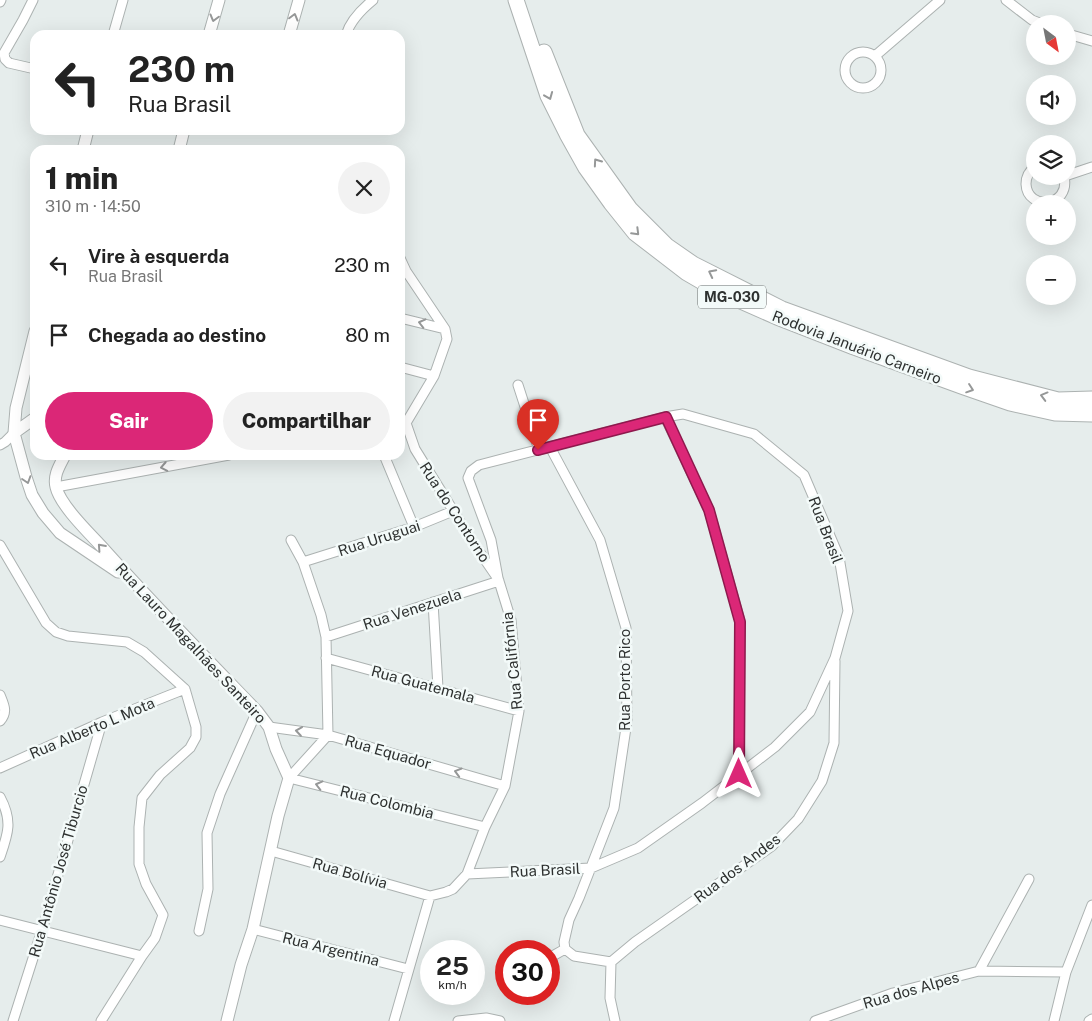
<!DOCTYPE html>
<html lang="pt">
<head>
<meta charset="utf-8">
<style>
	body { margin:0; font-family:"Public Sans",sans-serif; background:#f2f2f2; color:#222; height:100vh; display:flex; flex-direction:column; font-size:19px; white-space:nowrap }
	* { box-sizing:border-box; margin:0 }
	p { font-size:16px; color:#767676 }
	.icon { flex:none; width:28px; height:28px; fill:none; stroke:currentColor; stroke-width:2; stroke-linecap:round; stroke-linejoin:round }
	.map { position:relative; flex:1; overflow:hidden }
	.drawer { position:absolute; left:30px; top:145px; width:375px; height:315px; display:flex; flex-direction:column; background:#fff; border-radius:15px; box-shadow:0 5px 20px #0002 }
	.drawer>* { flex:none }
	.guide { position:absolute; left:30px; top:30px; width:375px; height:105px; border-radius:15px; box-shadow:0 5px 20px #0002; background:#fff; color:#222; overflow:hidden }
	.needle { width:32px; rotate:148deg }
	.tools { position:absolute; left:1026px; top:15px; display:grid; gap:10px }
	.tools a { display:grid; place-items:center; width:50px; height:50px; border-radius:50%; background:#fff; box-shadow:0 5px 20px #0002; font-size:25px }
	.speed { position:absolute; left:420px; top:940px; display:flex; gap:10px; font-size:25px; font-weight:700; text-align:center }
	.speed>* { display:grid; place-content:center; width:65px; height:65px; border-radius:50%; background:#fff; box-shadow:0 5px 20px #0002; line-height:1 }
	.speed small { font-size:12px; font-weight:400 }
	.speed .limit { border:8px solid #d22; background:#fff; color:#111 }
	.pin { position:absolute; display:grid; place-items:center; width:42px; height:42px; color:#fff; margin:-51px -21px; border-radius:50% 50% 50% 0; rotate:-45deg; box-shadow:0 0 5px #0007 }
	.pin .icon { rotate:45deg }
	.me { position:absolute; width:55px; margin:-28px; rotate:0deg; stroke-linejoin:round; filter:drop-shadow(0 0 4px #0008) }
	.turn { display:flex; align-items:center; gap:18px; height:105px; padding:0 15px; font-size:22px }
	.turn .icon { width:65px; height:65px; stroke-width:2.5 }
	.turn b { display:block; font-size:35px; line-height:42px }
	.round { display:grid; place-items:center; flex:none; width:52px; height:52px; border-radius:26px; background:#f2f2f2 }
	.overview { display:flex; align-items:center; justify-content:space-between; height:85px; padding:0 15px }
	h1 { font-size:30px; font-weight:800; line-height:38px }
	.cta { display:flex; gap:10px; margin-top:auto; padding:10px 15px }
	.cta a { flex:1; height:58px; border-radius:30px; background:#db2777; color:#fff; font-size:20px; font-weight:800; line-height:58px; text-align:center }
	.cta a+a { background:#f2f2f2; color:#222 }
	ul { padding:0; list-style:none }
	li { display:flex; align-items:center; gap:15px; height:70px; padding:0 15px }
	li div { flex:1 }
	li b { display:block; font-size:19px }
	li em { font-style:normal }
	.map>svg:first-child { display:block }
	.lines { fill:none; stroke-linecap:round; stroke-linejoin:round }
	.minor-casing { stroke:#acb2b1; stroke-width:11 }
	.tertiary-casing { stroke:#acb2b1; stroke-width:13 }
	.trunk-casing { stroke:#acb2b1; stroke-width:17 }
	.minor { stroke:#fff; stroke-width:9 }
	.tertiary { stroke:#fff; stroke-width:11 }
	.trunk { stroke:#fff; stroke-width:15 }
	.oneway { stroke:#969898 }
	.route-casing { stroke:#8e194d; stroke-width:12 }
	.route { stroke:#db2777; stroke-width:9 }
	.labels { text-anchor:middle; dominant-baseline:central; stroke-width:5; stroke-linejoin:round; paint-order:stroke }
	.shield { fill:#f3faf9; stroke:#696d6c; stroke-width:1 }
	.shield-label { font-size:14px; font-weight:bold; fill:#2e3130 }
	.street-label { font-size:15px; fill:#2e3130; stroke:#f3faf9 }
</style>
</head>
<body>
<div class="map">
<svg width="1092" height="1021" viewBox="0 0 1092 1021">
	<rect width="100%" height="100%" fill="#e6edec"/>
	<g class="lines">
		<g class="minor-casing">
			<path id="minor" d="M33,0L23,20L4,53L5,59L9,63L35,69
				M1006,0L1032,20L1042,24
				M0,2L1,0
				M1068,34L1092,41
				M113,35L123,0
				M346,35C350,21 362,9 373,0
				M845 70a18 18 0 1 1 36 0a18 18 0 1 1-36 0Z
				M875,56L940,0
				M1035,167C1029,171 1026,177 1026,184C1027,211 1071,208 1064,176
				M1068,175L1092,167
				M400,258L406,271L445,329L447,339L434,376L406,423L415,449L472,541L496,576
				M400,318L445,329
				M400,367L434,376
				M518,385L539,450
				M665,417L709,510L740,621L739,774
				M0,445L5,442L14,433
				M550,447L600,540L626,628L627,721L614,808L579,898L569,920L564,942L565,949L574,956L611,962
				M384,455L414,527
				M56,487L229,455
				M291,540L303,562L321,615L326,637L328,735
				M0,545L46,623L56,632L68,636L127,642L144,652L185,689L196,727V737L190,748L160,775L142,798L139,827V864L146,884L163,915L155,938L142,956L101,1021
				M303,562L414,527L453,511
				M433,602L438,688
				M326,637L499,581
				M326,658L519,711
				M0,695C4,705 8,712 0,721
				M269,727L328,735L505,786
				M328,735L289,778L485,827
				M0,768L102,722L185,689
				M0,797C13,821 8,834 0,857
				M271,851L430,896L446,892L453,889L467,874L485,827L505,786L519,711L511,620L498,578L491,540L468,478L471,471L479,465L665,417L683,414L754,434L804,475L839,557L848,611L835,658L810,712L775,747L702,803L638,848L591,868L467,874
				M0,920L142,956
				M253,929L408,969
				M199,931L208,889L207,833L220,794L257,711
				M549,958L565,949
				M979,971L1029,879
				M13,1021L42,930L102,722
				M394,1021L430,896
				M458,1021L486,1018L500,1021
				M615,1021L610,998L611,962L635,942L772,846L798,819L822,781L834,743L835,661
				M815,1021L893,993L979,971L1066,972
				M1054,1021L1066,972L1092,905
				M1089,1021L1092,1019"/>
		</g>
		<g class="tertiary-casing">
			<path id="tertiary" d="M209,35L219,0
				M289,35L299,0
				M83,150L88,130
				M179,150L184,130
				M35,331L16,408L14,433L26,477L32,495L43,513L60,533L118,572
				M14,433L35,418
				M65,455C60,465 53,475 56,487C60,505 89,533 102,547C152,603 205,657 257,711L269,727L276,749L289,778L278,816L253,929L241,965L227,1021"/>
		</g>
		<g class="trunk-casing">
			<path id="trunk" d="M516,0L548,96L567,134L586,168L611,203L635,233L687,273L718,291L777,317L854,347L964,387L1010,403L1055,413L1092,414
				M544,52L577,135L630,209L667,246L693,264L782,309L969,377L1058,400L1092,399"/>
		</g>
		<use href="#minor" class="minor"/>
		<use href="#tertiary" class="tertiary"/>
		<use href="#trunk" class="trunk"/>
	</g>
	<defs><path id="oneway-chevron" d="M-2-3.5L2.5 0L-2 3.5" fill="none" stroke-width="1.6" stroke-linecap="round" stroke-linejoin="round" transform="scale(1.25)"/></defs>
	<g class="oneway">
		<use href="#oneway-chevron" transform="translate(294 17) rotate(-75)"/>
		<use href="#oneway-chevron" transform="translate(214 18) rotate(105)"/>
		<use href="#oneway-chevron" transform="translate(549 96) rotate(68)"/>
		<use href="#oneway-chevron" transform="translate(597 162) rotate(-125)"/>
		<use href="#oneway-chevron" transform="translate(636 232) rotate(45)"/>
		<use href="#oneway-chevron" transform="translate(712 273) rotate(-153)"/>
		<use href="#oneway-chevron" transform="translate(422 323) rotate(-166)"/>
		<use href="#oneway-chevron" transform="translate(970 389) rotate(19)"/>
		<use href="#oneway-chevron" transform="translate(1044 396) rotate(-165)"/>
		<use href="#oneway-chevron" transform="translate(164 467) rotate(169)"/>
		<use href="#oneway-chevron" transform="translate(27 480) rotate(72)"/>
		<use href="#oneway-chevron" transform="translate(101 547) rotate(-132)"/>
		<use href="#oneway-chevron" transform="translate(299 731) rotate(-172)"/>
		<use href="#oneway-chevron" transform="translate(458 772) rotate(-164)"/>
		<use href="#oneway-chevron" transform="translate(319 785) rotate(-166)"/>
	</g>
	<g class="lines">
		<g class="route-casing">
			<path id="route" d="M538,450L666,417L709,510L740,622L739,774"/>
		</g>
		<use href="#route" class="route"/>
	</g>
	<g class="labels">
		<rect class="shield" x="698" y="285.5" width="68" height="23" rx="4"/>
		<g class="shield-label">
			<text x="732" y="297">MG-030</text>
		</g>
		<g class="street-label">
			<text transform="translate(857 347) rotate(21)">Rodovia Januário Carneiro</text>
			<text transform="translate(455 512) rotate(57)">Rua do Contorno</text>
			<text transform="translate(826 530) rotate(69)">Rua Brasil</text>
			<text transform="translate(379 538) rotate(-18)">Rua Uruguai</text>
			<text transform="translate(412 609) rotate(-18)">Rua Venezuela</text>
			<text transform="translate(191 643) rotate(47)">Rua Lauro Magalhães Santeiro</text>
			<text transform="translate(512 661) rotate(-96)">Rua Califórnia</text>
			<text transform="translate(624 680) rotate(-90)">Rua Porto Rico</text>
			<text transform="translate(423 684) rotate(15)">Rua Guatemala</text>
			<text transform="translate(92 728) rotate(-23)">Rua Alberto L Mota</text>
			<text transform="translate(388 752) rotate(16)">Rua Equador</text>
			<text transform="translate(387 802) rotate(14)">Rua Colombia</text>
			<text transform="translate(737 868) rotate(-37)">Rua dos Andes</text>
			<text transform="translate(545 870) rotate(-3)">Rua Brasil</text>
			<text transform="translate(58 871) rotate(-74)">Rua Antônio José Tiburcio</text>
			<text transform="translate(350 873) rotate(16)">Rua Bolívia</text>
			<text transform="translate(331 949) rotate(14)">Rua Argentina</text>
			<text transform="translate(911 990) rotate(-16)">Rua dos Alpes</text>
		</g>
	</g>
</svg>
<div class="tools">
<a><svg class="needle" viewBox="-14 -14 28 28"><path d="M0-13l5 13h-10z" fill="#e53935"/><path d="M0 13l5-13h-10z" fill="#767676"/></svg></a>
<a><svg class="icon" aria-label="sound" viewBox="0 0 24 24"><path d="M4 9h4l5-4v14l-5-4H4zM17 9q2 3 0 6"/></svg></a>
<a><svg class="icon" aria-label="layers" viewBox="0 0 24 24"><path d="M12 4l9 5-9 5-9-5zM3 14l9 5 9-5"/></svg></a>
<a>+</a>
<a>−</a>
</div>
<div class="speed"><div>25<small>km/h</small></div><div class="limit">30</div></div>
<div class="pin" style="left:538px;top:450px;background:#d93025"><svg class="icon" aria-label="arrive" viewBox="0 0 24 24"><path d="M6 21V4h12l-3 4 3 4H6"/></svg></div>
<svg class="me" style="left:739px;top:774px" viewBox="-20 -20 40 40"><path d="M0-17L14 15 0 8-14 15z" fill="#db2777" stroke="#fff" stroke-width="4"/></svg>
<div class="guide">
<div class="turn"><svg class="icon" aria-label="left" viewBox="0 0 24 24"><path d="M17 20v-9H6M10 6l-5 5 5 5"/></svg><div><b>230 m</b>Rua Brasil</div></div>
</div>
<section class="drawer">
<div class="overview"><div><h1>1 min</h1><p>310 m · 14:50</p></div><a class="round"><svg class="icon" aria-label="close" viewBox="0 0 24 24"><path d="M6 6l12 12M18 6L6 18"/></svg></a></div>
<ul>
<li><svg class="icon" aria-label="left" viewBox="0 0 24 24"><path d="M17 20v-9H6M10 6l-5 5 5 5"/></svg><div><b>Vire à esquerda</b><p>Rua Brasil</p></div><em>230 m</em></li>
<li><svg class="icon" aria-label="arrive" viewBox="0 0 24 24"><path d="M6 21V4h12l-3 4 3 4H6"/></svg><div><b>Chegada ao destino</b></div><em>80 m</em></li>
</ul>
<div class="cta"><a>Sair</a><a>Compartilhar</a></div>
</section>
</div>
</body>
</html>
